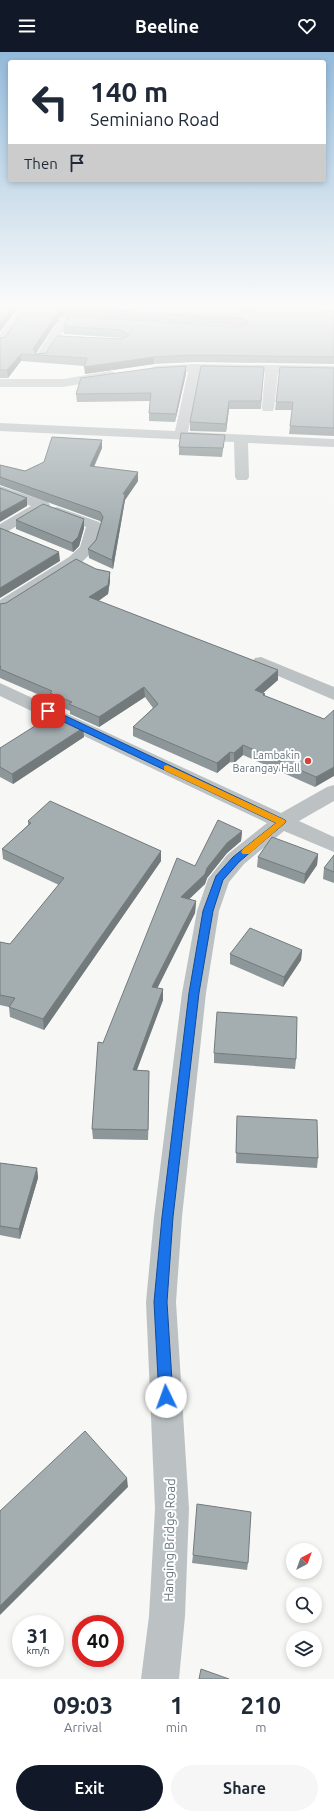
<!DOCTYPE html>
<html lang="en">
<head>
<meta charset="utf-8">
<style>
	body { margin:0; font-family:Ubuntu,sans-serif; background:#f6f6f7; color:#1f2937; height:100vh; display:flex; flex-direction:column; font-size:15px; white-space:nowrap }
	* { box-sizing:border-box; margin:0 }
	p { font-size:13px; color:#747a83 }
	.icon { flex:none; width:22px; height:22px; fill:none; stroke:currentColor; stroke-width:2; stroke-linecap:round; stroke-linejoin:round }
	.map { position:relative; height:1627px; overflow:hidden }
	.panel { display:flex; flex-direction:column; background:#fff; flex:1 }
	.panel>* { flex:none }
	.banner { position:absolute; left:8px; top:8px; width:318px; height:122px; border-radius:4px; box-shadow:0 2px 6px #0003; background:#fff; color:#1f2937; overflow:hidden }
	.needle { width:26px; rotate:41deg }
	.buttons { position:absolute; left:286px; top:1491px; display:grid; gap:8px }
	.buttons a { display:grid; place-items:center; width:36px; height:36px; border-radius:50%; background:#fff; box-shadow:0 2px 6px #0003; font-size:20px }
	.speed { position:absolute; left:12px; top:1563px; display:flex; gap:8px; font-size:20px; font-weight:700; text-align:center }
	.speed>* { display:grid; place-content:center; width:52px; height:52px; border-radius:50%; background:#fff; box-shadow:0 2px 6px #0003; line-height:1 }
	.speed small { font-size:10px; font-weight:400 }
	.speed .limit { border:6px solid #d22; background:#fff; color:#111 }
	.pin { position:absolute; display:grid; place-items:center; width:34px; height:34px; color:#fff; margin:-17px; border-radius:8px; box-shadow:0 2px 6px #0006 }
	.me { position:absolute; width:44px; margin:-22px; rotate:357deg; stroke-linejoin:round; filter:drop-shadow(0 0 3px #0008) }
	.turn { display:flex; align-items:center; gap:14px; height:84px; padding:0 16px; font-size:18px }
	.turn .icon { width:52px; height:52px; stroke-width:2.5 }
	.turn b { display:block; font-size:28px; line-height:34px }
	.then { display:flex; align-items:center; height:38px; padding:0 16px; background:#0003; gap:8px; font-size:15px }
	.eta { display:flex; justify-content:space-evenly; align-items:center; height:68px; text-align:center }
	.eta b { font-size:24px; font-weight:700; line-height:28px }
	.action { display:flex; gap:8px; margin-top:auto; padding:8px 16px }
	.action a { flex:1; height:46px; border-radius:24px; background:#111827; color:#fff; font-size:16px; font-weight:700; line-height:46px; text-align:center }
	.action a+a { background:#f6f6f7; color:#1f2937 }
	header { display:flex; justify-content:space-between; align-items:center; height:52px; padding:0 16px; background:#111827; color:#fff; font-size:18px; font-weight:700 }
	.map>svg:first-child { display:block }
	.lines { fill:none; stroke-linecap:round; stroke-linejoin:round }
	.minor { fill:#bcc2c4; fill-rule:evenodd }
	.wall { fill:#8d9698; fill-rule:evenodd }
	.shaded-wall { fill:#737a7c }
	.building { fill:#a4aeb1; stroke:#737a7c; fill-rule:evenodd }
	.route { fill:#1a73e8; stroke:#114b97 }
	.slow { fill:#f59e0b }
	.poi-dot { fill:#d34538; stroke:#fff; stroke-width:1.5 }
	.labels { text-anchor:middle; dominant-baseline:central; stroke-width:4; stroke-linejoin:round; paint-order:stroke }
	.poi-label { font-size:11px; fill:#65767d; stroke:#fff; text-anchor:end }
	.near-street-label { font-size:13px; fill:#65767d; stroke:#fff }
</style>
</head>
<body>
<header><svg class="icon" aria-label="menu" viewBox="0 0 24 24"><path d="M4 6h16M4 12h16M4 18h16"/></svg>Beeline<svg class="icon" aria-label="heart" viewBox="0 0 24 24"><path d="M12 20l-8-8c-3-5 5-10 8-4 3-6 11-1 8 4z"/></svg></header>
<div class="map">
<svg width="334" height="1627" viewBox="0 0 334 1627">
	<rect width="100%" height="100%" fill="#f7f7f5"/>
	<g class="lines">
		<path class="minor" d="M23,251H33L4,292L0,293V282Z
			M70,251H80L61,283L87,285L93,288L87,291L56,290L45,308H37L35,305Z
			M195,312L334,314V322L278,321L274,356L273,359H263L262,356L265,321L200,320L188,380L334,387V395L248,391L249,425L247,428H237L235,425L234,390L0,379V371L175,379L188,320L156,322L152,321L150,318L152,315L156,314Z
			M110,319L114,320L116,323L114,326L63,335H0V327H63Z
			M0,434L48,450L50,453L48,456L5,481L0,483V472L31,454L0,443Z
			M57,455L99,470L102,473L95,497L81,511L6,559L0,560V548L69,505L80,495L86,475L52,462L50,459L52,456Z
			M261,605L334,635V648L255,614L252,610L255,606Z
			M0,631L281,761L327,735L334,733V749L299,769L334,785V800L284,779L244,812L229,830L219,859L206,941L182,1165L176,1250L189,1457L185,1564L179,1627H141L149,1564L155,1457L146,1250L154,1165L182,941L197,859L208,827L228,802L267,771L0,644Z"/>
	</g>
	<path class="wall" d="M29,251L249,259L251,258H250L125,251H293V255L334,258V312L195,310L154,312L85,322V314L21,309L8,326H0V286L5,285ZM65,264L241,274H242L241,275L66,264V270L63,274L64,282L122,286H123L46,301L36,302V301L56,271L59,270V267L60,265Z
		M186,314V322L175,370L149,369V361L150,349L77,350L76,342Z
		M264,315L261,357H229L226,380L190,379V370Z
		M334,316V384L289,382L292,358H275L276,350Z
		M102,388V396L94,415L138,420V429L125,448L113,517L89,506L88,497L96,488L101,471L100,469L0,433V413L25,419Z
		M224,391L222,405L179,403V395Z
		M84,467V476L79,494L73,500L16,477V468Z
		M96,517L110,520V529L108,542L98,549L278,618V628L263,641L265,644L324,667L315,735L243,703L234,711L230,710L217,721L133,684V675L153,656L145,645L99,675L70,662V659L51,650V648L0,626V552L6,551Z
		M83,676L84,685L13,732L0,725V696Z
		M28,769L161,799V809L44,978L10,965L9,955L0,953V890L10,892L59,833L3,807L2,797L28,773Z
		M242,779L241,789L227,801L207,826L205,832L189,847L196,849L195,861L157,936L163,937V948L137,1018L149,1019L148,1088L93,1087L92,1077L103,991L195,814Z
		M318,802L317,813L304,832L257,815L258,805Z
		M334,803V831L323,827L324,816Z
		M302,898L301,908L283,935L230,912V902Z
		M214,1001L296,1007L295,1017L214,1011Z
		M237,1064L318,1106L317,1116L236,1111Z
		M0,1111L37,1116L38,1126L20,1187L0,1183Z
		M193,1503L248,1511L247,1518L192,1511Z"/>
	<path class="shaded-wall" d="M16,251H22L0,280V271Z
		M65,256V264L60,265L59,267V270L56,271L35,303L33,297L57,261L60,258Z
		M21,302V309L8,326L7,318Z
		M154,305V312L85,322L84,315Z
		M186,314V322L175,370L176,362Z
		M229,349V357L226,380V372Z
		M102,388V396L90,423V414Z
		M138,420V429L125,448L113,517L112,508L123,442Z
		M27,446V454L0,470V461Z
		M84,467V476L79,494L73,500L72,491Z
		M59,500L60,509L0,546V536Z
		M110,520V529L108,542L90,555L89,545Z
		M278,618V628L255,648V638Z
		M144,635L145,645L99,675V665Z
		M83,676L84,685L13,732L12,722Z
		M243,693V703L234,711V701Z
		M230,700V710L217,721V711Z
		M334,715V724L315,735L316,725Z
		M242,779L241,789L227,801L207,826L205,832L181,855V845L207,816L227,791Z
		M161,799V809L44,978L43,967Z
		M318,802L317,813L304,832L305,822Z
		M196,849L195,861L153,945L152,935Z
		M302,898L301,908L283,935L284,925Z
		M163,937V948L133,1028V1018Z
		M149,1019V1029L148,1088V1078Z
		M37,1116L38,1126L20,1187L19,1177Z
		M127,1426L128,1435L0,1563V1554Z"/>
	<path class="building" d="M0,251H16L0,271Z
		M29,251H96L249,259L257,255L250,251H293V255L334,258V305L195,303L154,305L84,315L87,306L21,302L7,318H0V286L5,285ZM65,256L241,266L249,271L241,275L66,264L68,267L63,274L122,278L129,283L122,287L57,284L46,301L36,302L33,297L55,264L58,263L57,261L60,258Z
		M186,314L176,362L149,361L151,341L76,342L81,326L154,316Z
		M201,314L264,315L261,349H229L226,372L190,370Z
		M280,315L334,316V376L290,374L293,350H276Z
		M181,381L225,383L223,396L179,395Z
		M52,385L102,388L90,414L138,420L123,442H125L112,508L88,497L96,488L103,465L100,460L0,425V413L25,419L44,410Z
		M0,436L27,446L0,461Z
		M43,452L84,467L78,485L72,491L16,468Z
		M0,476L59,500L0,536Z
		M76,507L96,517L110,520L108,533L89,545L278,618L255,638L265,642L263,643L324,667L334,658V715L316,725L243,693L234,701L230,700L217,711L133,675L158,652L144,635L99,665L69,652L72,650L50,641L52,639L0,617V616L1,615L0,614V552L6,551Z
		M54,662L83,676L12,722L0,715V696Z
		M50,749L161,799L43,967L9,955L15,946L0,943V890L10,892L64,826L2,797L31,771L28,769Z
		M218,768L242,779L227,791L207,816L205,822L181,845L196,849L195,851L152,935L163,937L133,1018L149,1019L148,1078L92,1077L98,990L103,991L177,806L195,814Z
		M272,785L318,802L305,822L258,805Z
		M334,803V820L324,816Z
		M250,876L302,898L284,925L230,902Z
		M217,960L297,965L296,1007L214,1001Z
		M237,1064L317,1068L318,1106L236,1101Z
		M0,1111L37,1116L19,1177L0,1174Z
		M85,1379L127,1426L0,1554V1459Z
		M197,1452L251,1460L248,1511L193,1503Z
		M201,1617L229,1627H199Z"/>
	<linearGradient id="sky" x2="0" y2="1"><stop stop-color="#93bada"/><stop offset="0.53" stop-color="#fbfbfa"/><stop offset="1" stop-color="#fbfbfa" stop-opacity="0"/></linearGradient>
	<rect width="334" height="478" fill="url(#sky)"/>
	<path class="route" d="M45,657H51L285,768L286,770L239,810L223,828L213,859L199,941L173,1165L167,1250L173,1345L171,1350L166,1352L161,1350L159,1345L154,1250L162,1165L189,941L203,859L216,824L233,805L276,771L45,661Z"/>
	<path class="slow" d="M167,713L285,768L286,770L249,802H243L241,800L243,797L276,771L164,718V714Z"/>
	<circle class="poi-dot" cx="308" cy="709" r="4"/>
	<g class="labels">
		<g class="poi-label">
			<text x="300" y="703">Lambakin<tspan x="300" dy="13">Barangay Hall</tspan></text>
		</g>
		<g class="near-street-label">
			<text transform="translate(169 1488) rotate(-89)">Hanging Bridge Road</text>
		</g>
	</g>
</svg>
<div class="buttons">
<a><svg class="needle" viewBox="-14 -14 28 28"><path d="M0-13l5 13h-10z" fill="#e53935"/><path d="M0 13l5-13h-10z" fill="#747a83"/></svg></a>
<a><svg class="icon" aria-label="search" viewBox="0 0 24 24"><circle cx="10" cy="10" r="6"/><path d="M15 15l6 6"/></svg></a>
<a><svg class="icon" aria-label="layers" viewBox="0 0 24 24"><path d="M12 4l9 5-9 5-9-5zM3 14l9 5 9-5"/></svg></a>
</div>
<div class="speed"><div>31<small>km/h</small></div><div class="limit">40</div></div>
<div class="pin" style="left:48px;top:659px;background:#d93025"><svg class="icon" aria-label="arrive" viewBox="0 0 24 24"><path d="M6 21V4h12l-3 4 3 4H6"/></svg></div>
<svg class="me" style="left:166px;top:1345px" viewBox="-20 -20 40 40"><circle r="19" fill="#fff"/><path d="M0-13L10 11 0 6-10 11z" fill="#1a73e8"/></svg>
<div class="banner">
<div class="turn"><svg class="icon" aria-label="left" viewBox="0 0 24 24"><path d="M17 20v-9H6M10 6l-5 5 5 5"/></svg><div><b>140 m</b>Seminiano Road</div></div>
<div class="then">Then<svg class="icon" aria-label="arrive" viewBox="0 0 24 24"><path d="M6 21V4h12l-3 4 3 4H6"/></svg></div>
</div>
</div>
<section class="panel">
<div class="eta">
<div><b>09:03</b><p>Arrival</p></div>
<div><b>1</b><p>min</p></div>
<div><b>210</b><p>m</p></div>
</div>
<div class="action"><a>Exit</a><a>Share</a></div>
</section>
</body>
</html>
